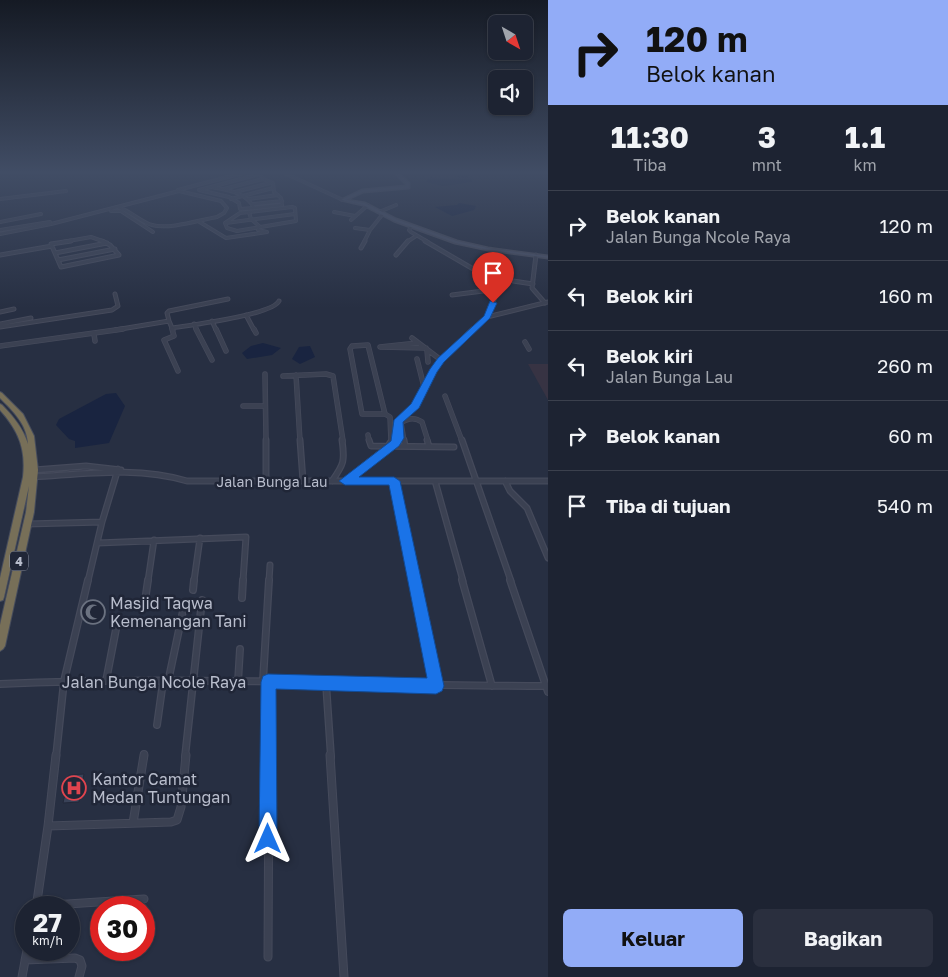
<!DOCTYPE html>
<html lang="id">
<head>
<meta charset="utf-8">
<style>
	body { margin:0; font-family:"Golos Text",sans-serif; background:#2a2f3e; color:#f1f3f6; height:100vh; display:flex; flex-direction:column; font-size:19px; white-space:nowrap }
	* { box-sizing:border-box; margin:0 }
	p { font-size:16px; color:#a0a4ac }
	.icon { flex:none; width:28px; height:28px; fill:none; stroke:currentColor; stroke-width:2; stroke-linecap:round; stroke-linejoin:round }
	.map { position:relative; flex:1; overflow:hidden }
	.details { display:flex; flex-direction:column; background:#1d2332; width:400px }
	.details>* { flex:none }
	.banner { background:#92acf7; color:#111; overflow:hidden }
	.needle { width:32px; rotate:141deg }
	.buttons { position:absolute; left:488px; top:15px; display:grid; gap:10px }
	.buttons a { display:grid; place-items:center; width:45px; height:45px; border-radius:8px; background:#1d2332; box-shadow:0 1px 4px #0004,0 0 0 1px #3b404d; font-size:25px }
	.speed { position:absolute; left:15px; top:896px; display:flex; gap:10px; font-size:25px; font-weight:700; text-align:center }
	.speed>* { display:grid; place-content:center; width:65px; height:65px; border-radius:50%; background:#1d2332; box-shadow:0 1px 4px #0004,0 0 0 1px #3b404d; line-height:1 }
	.speed small { font-size:12px; font-weight:400 }
	.speed .limit { border:8px solid #d22; background:#fff; color:#111 }
	.pin { position:absolute; display:grid; place-items:center; width:42px; height:42px; color:#fff; margin:-51px -21px; border-radius:50% 50% 50% 0; rotate:-45deg; box-shadow:0 0 5px #0007 }
	.pin .icon { rotate:45deg }
	.me { position:absolute; width:55px; margin:-28px; rotate:0deg; stroke-linejoin:round; filter:drop-shadow(0 0 4px #0008) }
	.turn { display:flex; align-items:center; gap:18px; height:105px; padding:0 15px; font-size:22px }
	.turn .icon { width:65px; height:65px; stroke-width:2.5 }
	.turn b { display:block; font-size:35px; line-height:42px }
	.eta { display:flex; justify-content:space-evenly; align-items:center; height:85px; text-align:center }
	.eta b { font-size:30px; font-weight:700; line-height:35px }
	.cta { display:flex; gap:10px; margin-top:auto; padding:10px 15px }
	.cta a { flex:1; height:58px; border-radius:8px; background:#92acf7; color:#111; font-size:20px; font-weight:700; line-height:58px; text-align:center }
	.cta a+a { background:#2a2f3e; color:#f1f3f6 }
	ul { padding:0; list-style:none }
	li { display:flex; align-items:center; gap:15px; height:70px; padding:0 15px; border-top:1px solid #3b404d }
	li div { flex:1 }
	li b { display:block; font-size:19px }
	li em { font-style:normal }
	main { display:flex; flex:1; min-height:0 }
	.map>svg:first-child { display:block }
	.medical { fill:#373343 }
	.water { fill:#192440 }
	.building { fill:#394258; stroke:#222839 }
	.lines { fill:none; stroke-linecap:round; stroke-linejoin:round }
	.street-far5-casing { stroke:#454a5b; stroke-width:4 }
	.street-far4-casing { stroke:#454a5b; stroke-width:5 }
	.street-far3-casing { stroke:#454a5b; stroke-width:5.5 }
	.street-far2-casing { stroke:#454a5b; stroke-width:7 }
	.street-far1-casing { stroke:#454a5b; stroke-width:8 }
	.street-casing { stroke:#454a5b; stroke-width:9 }
	.secondary-casing { stroke:#454a5b; stroke-width:3 }
	.highway-casing { stroke:#464c5c; stroke-width:2 }
	.street-far5 { stroke:#3b4152; stroke-width:2.5 }
	.street-far4 { stroke:#3b4152; stroke-width:3 }
	.street-far3 { stroke:#3b4152; stroke-width:4 }
	.street-far2 { stroke:#3b4152; stroke-width:4.5 }
	.street-far1 { stroke:#3b4152; stroke-width:5.5 }
	.street { stroke:#3b4152; stroke-width:7 }
	.secondary { fill:#495065; fill-rule:evenodd }
	.highway { fill:#776f58; fill-rule:evenodd }
	.route { fill:#1a73e8; stroke:#114b97 }
	.labels { text-anchor:middle; dominant-baseline:central; stroke-width:5; stroke-linejoin:round; paint-order:stroke }
	.shield { fill:#202637; stroke:#8a909f; stroke-width:1 }
	.shield-label { font-size:12px; font-weight:bold; fill:#b8bdcc }
	.street-label { font-size:14px; fill:#b8bdcc; stroke:#202637 }
	.near-poi-label { font-size:16px; fill:#b8bdcc; stroke:#202637; text-anchor:start }
	.near-street-label { font-size:16px; fill:#b8bdcc; stroke:#202637 }
</style>
</head>
<body>
<main>
<div class="map">
<svg width="548" height="977" viewBox="0 0 548 977">
	<rect width="100%" height="100%" fill="#272f42"/>
	<path class="medical" d="M528,364H548V400Z"/>
	<path class="water" d="M460,175H467L472,179V182L443,186L426,182L430,177L458,180L457,176Z
		M459,203L476,206L474,210L452,216L435,207L457,205Z
		M263,343L281,348L272,355L247,359L242,353L251,346Z
		M310,346L315,357L300,364L292,359L299,347Z
		M116,393L125,406L109,443L75,448V441L69,439L56,425L59,419L106,394Z"/>
	<path class="building" d="M84,774L79,802L63,803L69,775Z"/>
	<g class="lines">
		<g class="street-far5-casing">
			<path id="street-far5" d="M280,171L343,200
				M211,187C227,190 246,192 254,208
				M211,187L199,190L229,197L239,203L240,209L254,208
				M211,187L259,174L263,179L273,183L274,192L281,198L282,205L254,208
				M224,189L263,179
				M178,190L251,171
				M235,192L270,183
				M0,199L66,191
				M231,199L273,188
				M248,199L278,195
				M253,204L282,201
				M292,207L295,208L296,221L237,231L227,228L225,223L240,213Z
				M111,211H121L153,232
				M334,212L355,216
				M379,212L396,205
				M351,220L368,205
				M198,221L226,238L267,232L258,230L259,226L251,219L249,212
				M0,222L41,214
				M226,223L295,214
				M411,227L409,230L411,232L428,242
				M355,228L370,230
				M0,230L50,222
				M0,234L51,224L179,191L221,201L227,208L224,213L217,217C200,220 168,230 152,225C143,223 130,211 118,207
				M63,242L91,237L105,242
				M364,242L370,230L382,215
				M407,242L416,236"/>
		</g>
		<g class="street-far4-casing">
			<path id="street-far4" d="M71,241L51,244L61,267L119,255L110,245L102,241
				M425,241L475,270L495,297L487,317
				M361,248L365,241
				M55,253L107,243
				M0,255L52,246
				M396,255L408,241
				M536,255L532,288L545,303
				M58,260L115,249
				M513,281L533,284
				M452,295L491,290
				M0,312L14,309
				M246,315L254,330
				M169,321L167,313L169,311L228,299
				M212,321L216,330
				M0,324L31,318
				M194,324L197,330
				M0,327L112,310L118,306L115,294
				M172,328L173,330
				M115,330L169,321L172,328C191,325 272,315 279,301
				M472,330L487,317L548,302"/>
		</g>
		<g class="street-far3-casing">
			<path id="street-far3" d="M172,329L174,336L164,340L178,371
				M196,329L212,360
				M216,329L226,351
				M254,329L256,333
				M94,334L95,341
				M412,338L441,360
				M525,342L529,349
				M418,343L380,347L426,348
				M368,345L385,414H362L350,349L352,346Z
				M0,346L123,329
				M427,350L428,362
				M417,359L424,387
				M265,374L266,441
				M296,375L300,441
				M283,376L326,374L333,376L343,441
				M445,396L462,441
				M243,406H265
				M385,414L390,417L391,441
				M368,435L369,441
				M396,441L399,420L415,406L433,371L441,360L473,329
				M404,441L401,423C408,418 415,417 422,422L428,441"/>
		</g>
		<g class="street-far2-casing">
			<path id="street-far2" d="M266,440V481
				M300,440L303,481
				M369,440L371,446L454,447
				M404,440L405,446
				M427,440L429,446
				M462,440L511,581
				M387,447L392,440
				M34,470L86,466L121,470
				M33,477C85,474 137,466 187,481H548
				M332,481C344,464 345,461 342,440
				M345,481L397,440
				M394,481L414,581
				M435,481L463,581
				M505,481L510,491L527,508L548,558
				M27,524L102,522
				M98,543L246,537L243,581
				M88,581L102,522L118,469
				M148,581L154,540
				M194,581L200,538
				M269,581L270,565"/>
		</g>
		<g class="street-far1-casing">
			<path id="street-far1" d="M414,580L436,686
				M462,580L492,686
				M510,580L548,692
				M193,590L194,580
				M242,598L243,580
				M145,601L148,580
				M106,681L117,624
				M263,681L269,580
				M168,682L184,606
				M238,682L240,649
				M326,683L331,757
				M0,684C183,675 365,686 548,686
				M157,725L163,682
				M56,757L64,681L88,580
				M144,757V754
				M185,757L202,600
				M269,757V681"/>
		</g>
		<g class="street-casing">
			<path id="street" d="M56,755L48,826L171,822L177,820L181,807L186,755
				M330,755L344,977
				M133,823L144,755
				M37,906L144,899
				M36,908L48,826
				M268,957L269,755
				M25,960L75,958L80,960L82,966L79,977
				M22,977L27,950"/>
		</g>
		<g class="secondary-casing">
			<path id="secondary" d="M393,171H396L409,183V188L363,192L346,200L365,203L396,219L457,241L488,248L548,256V258L488,250L455,243L394,221L363,205L341,200L362,190L406,186V184Z"/>
		</g>
		<g class="highway-casing">
			<path id="highway" d="M0,392L2,393L23,414L34,436L38,470L34,512L5,646L3,649L0,651V625L26,512L29,486L4,597L3,600L0,601V578L23,477C26,449 19,431 0,410V404L2,405C13,416 23,428 28,444C27,424 13,411 0,398Z"/>
		</g>
		<use href="#street-far5" class="street-far5"/>
		<use href="#street-far4" class="street-far4"/>
		<use href="#street-far3" class="street-far3"/>
		<use href="#street-far2" class="street-far2"/>
		<use href="#street-far1" class="street-far1"/>
		<use href="#street" class="street"/>
		<use href="#secondary" class="secondary"/>
		<use href="#highway" class="highway"/>
	</g>
	<linearGradient id="sky" x2="0" y2="1"><stop stop-color="#151a24"/><stop offset="0.56" stop-color="#414d65"/><stop offset="1" stop-color="#414d65" stop-opacity="0"/></linearGradient>
	<rect width="548" height="308" fill="url(#sky)"/>
	<path class="route" d="M490,301L497,303L490,318L444,362L437,372L419,408L403,422L404,438L399,446L359,477H394L400,481L444,686L442,691L436,694L276,689L277,839L275,845L268,848L262,845L259,839L261,682L263,676L268,674L427,678L389,485H345L339,481L391,441L394,420L411,404L430,369L438,358L484,316Z"/>
	<defs>
		<g id="mosque-ring" transform="scale(1.25)"><circle r="9.5" fill="#202637" stroke="#6b7280" stroke-width="1.5"/><path d="M3.5-4.9A6 6 0 1 0 3.5 4.9A5 5 0 1 1 3.5-4.9Z" fill="#6b7280"/></g>
		<g id="hospital-ring" transform="scale(1.25)"><circle r="9.5" fill="#202637" stroke="#e0444e" stroke-width="1.5"/><path d="M-5-5h3v3.5h4V-5h3V5h-3V1.5h-4V5h-3Z" fill="#e0444e"/></g>
	</defs>
	<g fill-rule="evenodd">
		<use href="#mosque-ring" x="93" y="612"/>
		<use href="#hospital-ring" x="74" y="788"/>
	</g>
	<g class="labels">
		<rect class="shield" x="10" y="551.5" width="18" height="19" rx="4"/>
		<g class="shield-label">
			<text x="19" y="561">4</text>
		</g>
		<g class="street-label">
			<text x="272" y="481">Jalan Bunga Lau</text>
		</g>
		<g class="near-poi-label">
			<text x="110" y="603">Masjid Taqwa<tspan x="110" dy="18">Kemenangan Tani</tspan></text>
			<text x="92" y="779">Kantor Camat<tspan x="92" dy="18">Medan Tuntungan</tspan></text>
		</g>
		<g class="near-street-label">
			<text x="154" y="682">Jalan Bunga Ncole Raya</text>
		</g>
	</g>
</svg>
<div class="buttons">
<a><svg class="needle" viewBox="-14 -14 28 28"><path d="M0-13l5 13h-10z" fill="#e53935"/><path d="M0 13l5-13h-10z" fill="#a0a4ac"/></svg></a>
<a><svg class="icon" aria-label="sound" viewBox="0 0 24 24"><path d="M4 9h4l5-4v14l-5-4H4zM17 9q2 3 0 6"/></svg></a>
</div>
<div class="speed"><div>27<small>km/h</small></div><div class="limit">30</div></div>
<div class="pin" style="left:493px;top:303px;background:#d93025"><svg class="icon" aria-label="arrive" viewBox="0 0 24 24"><path d="M6 21V4h12l-3 4 3 4H6"/></svg></div>
<svg class="me" style="left:268px;top:839px" viewBox="-20 -20 40 40"><path d="M0-17L14 15 0 8-14 15z" fill="#1a73e8" stroke="#fff" stroke-width="4"/></svg>
</div>
<section class="details">
<div class="banner">
<div class="turn"><svg class="icon" aria-label="right" viewBox="0 0 24 24"><path d="M7 20v-9h11M14 6l5 5-5 5"/></svg><div><b>120 m</b>Belok kanan</div></div>
</div>
<div class="eta">
<div><b>11:30</b><p>Tiba</p></div>
<div><b>3</b><p>mnt</p></div>
<div><b>1.1</b><p>km</p></div>
</div>
<ul>
<li><svg class="icon" aria-label="right" viewBox="0 0 24 24"><path d="M7 20v-9h11M14 6l5 5-5 5"/></svg><div><b>Belok kanan</b><p>Jalan Bunga Ncole Raya</p></div><em>120 m</em></li>
<li><svg class="icon" aria-label="left" viewBox="0 0 24 24"><path d="M17 20v-9H6M10 6l-5 5 5 5"/></svg><div><b>Belok kiri</b></div><em>160 m</em></li>
<li><svg class="icon" aria-label="left" viewBox="0 0 24 24"><path d="M17 20v-9H6M10 6l-5 5 5 5"/></svg><div><b>Belok kiri</b><p>Jalan Bunga Lau</p></div><em>260 m</em></li>
<li><svg class="icon" aria-label="right" viewBox="0 0 24 24"><path d="M7 20v-9h11M14 6l5 5-5 5"/></svg><div><b>Belok kanan</b></div><em>60 m</em></li>
<li><svg class="icon" aria-label="arrive" viewBox="0 0 24 24"><path d="M6 21V4h12l-3 4 3 4H6"/></svg><div><b>Tiba di tujuan</b></div><em>540 m</em></li>
</ul>
<div class="cta"><a>Keluar</a><a>Bagikan</a></div>
</section>
</main>
</body>
</html>
